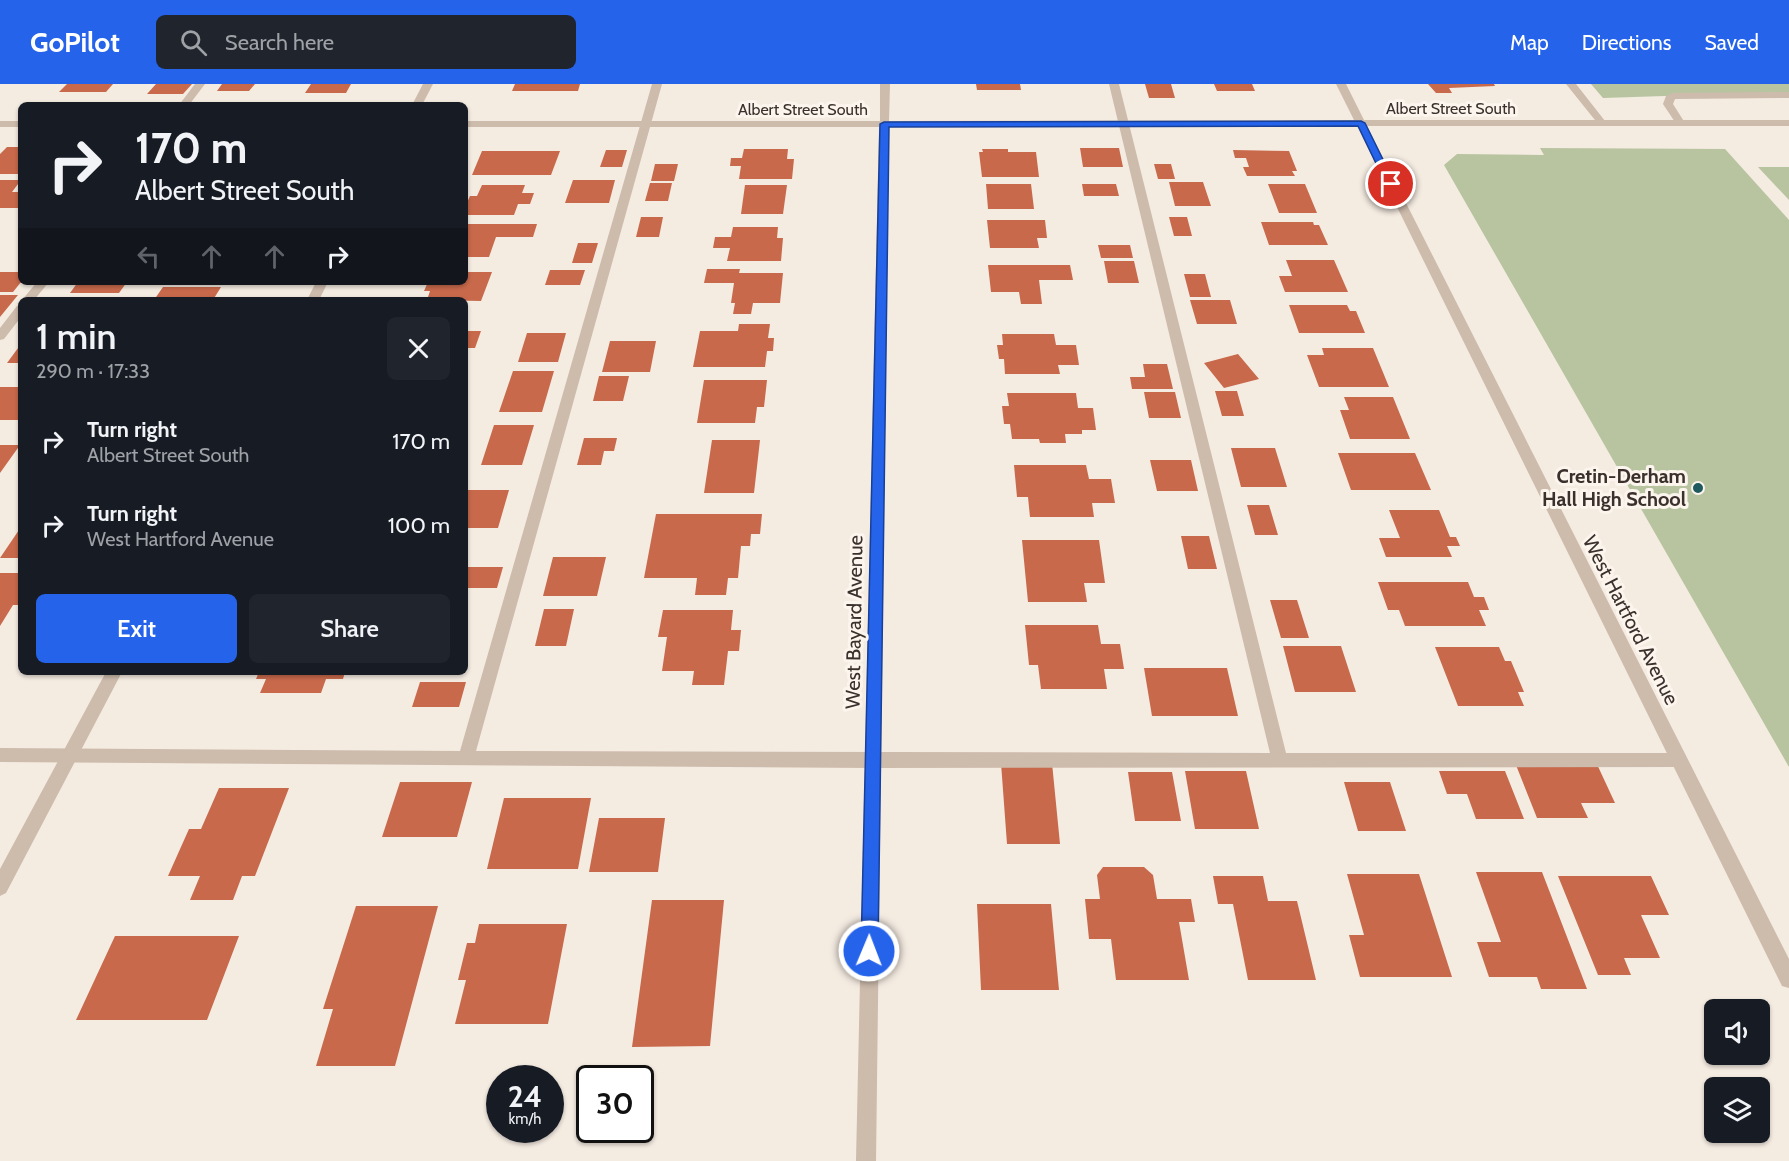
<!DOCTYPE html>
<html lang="en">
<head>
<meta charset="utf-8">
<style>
	body { margin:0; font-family:Cabin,sans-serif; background:#20242c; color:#f1f3f6; height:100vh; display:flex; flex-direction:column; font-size:22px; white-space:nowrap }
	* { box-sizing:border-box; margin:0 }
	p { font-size:20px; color:#9ea1a6 }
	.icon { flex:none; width:33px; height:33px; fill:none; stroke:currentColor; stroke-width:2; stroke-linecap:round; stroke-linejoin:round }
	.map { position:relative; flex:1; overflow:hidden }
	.drawer { position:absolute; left:18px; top:213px; width:450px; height:378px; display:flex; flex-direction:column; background:#171b24; border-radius:9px; box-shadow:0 2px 4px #0004 }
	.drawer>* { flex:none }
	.top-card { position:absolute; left:18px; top:18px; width:450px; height:183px; border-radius:9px; box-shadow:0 2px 4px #0004; background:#171b24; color:#f1f3f6; overflow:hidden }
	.tools { position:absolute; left:1704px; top:915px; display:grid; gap:12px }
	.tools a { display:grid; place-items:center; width:66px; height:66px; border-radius:9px; background:#171b24; box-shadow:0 2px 4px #0004; font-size:30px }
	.speed { position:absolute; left:486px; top:981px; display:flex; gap:12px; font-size:30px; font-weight:700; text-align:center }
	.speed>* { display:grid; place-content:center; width:78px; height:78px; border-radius:50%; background:#171b24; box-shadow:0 2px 4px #0004; line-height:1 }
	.speed small { font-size:15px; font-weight:400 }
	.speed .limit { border:3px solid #111; border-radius:9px; background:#fff; color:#111 }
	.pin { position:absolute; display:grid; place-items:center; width:51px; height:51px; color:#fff; margin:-26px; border:3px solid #fff; border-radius:50%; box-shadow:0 2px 6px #0007 }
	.me { position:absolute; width:66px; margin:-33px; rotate:1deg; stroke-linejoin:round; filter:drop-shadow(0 0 4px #0008) }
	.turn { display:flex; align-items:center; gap:21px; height:126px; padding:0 18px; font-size:27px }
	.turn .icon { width:78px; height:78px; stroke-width:2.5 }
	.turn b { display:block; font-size:42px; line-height:51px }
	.lanes { display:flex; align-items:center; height:57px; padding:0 18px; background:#0003; justify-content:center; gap:30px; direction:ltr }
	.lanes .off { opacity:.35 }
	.round { display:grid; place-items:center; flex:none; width:63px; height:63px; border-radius:9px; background:#20242c }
	.head { display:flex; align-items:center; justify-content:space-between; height:102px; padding:0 18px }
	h1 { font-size:36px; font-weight:600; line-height:45px }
	.cta { display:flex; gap:12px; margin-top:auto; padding:12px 18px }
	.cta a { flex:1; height:69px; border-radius:9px; background:#2563eb; color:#fff; font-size:24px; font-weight:600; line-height:69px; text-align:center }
	.cta a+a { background:#20242c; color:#f1f3f6 }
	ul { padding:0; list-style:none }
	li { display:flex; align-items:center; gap:18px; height:84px; padding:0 18px }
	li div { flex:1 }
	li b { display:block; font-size:22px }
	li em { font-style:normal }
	header { display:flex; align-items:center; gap:36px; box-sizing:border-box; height:84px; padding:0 30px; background:#2563eb; color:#fff }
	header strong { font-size:28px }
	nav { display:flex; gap:33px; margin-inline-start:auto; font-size:21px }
	.search { width:420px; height:54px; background:#20242c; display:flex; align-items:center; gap:15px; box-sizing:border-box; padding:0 21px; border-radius:9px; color:#9ea1a6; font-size:22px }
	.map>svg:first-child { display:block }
	.green { fill:#b8c4a0 }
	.building { fill:#c8694b }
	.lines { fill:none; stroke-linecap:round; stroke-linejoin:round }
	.service { fill:#cdbbac; fill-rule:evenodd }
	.minor { fill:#cdbbac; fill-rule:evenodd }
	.route { fill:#2563eb; stroke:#184099; stroke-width:1.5 }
	.poi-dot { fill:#1f5a5e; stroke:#fbf5ee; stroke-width:2 }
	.labels { text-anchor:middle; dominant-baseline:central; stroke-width:6; stroke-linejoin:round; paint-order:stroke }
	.far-street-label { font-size:16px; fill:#3b302b; stroke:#fbf5ee }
	.poi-label { font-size:20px; font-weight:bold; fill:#3b302b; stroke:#fbf5ee; text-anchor:end }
	.street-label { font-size:20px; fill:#3b302b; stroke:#fbf5ee }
</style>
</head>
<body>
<header>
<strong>GoPilot</strong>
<div class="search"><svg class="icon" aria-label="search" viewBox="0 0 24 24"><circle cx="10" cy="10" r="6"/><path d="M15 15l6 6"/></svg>Search here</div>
<nav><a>Map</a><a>Directions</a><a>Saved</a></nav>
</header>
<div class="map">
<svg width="1789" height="1077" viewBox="0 0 1789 1077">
	<rect width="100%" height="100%" fill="#f4ebe1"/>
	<path class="green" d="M1591,0H1789V8L1603,14Z
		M1540,64L1725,65L1789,136V683L1444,81L1457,70L1544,71Z
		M1758,83H1789V116Z"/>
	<path class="building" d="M67,0H113L106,8H59Z
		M156,0H192L183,10H147Z
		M222,0H255L249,7H217Z
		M311,0H351L346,9H305Z
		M515,0H580L578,7H512Z
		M976,0H1020L1021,6H977Z
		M1145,0H1171L1175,14H1149Z
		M1214,0H1252L1255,7H1217Z
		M1428,0H1494L1495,2L1449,4L1452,9H1436Z
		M7,63H21V90H0V70Z
		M1080,64H1119L1123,83H1083Z
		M744,65H788L787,75H794L792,95H739L741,82H730L731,74H742Z
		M982,65H1008V68H1036L1039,93H982L979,68H983Z
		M606,66H627L622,83H600Z
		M1233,66L1289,67L1297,87H1292L1295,92H1247L1243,83H1249L1246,74H1235Z
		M482,67H560L551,91H472Z
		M655,80H678L674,97H651Z
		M1154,80H1171L1175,95H1158Z
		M0,96H21L12,108H21V121L19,124H0Z
		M573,96H615L609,119H565Z
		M1169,98H1203L1211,122H1175Z
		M650,99H672L668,117H645Z
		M986,100H1031L1034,125H988Z
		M1082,100H1116L1119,112H1084Z
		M1268,100H1305L1317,129H1279Z
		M482,101H525L522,109H534L530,120H518L514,131H465V123L470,112H477Z
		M745,101H787L783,130H741Z
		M641,133H663L659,153H636Z
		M1169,133H1187L1192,152H1174Z
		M987,136H1045L1047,154H1037L1039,164H990Z
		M1261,138H1313L1314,141H1319L1328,161H1269Z
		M465,140H537L533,153H496L489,173H465Z
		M733,143H778L777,154H783L781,177H727L730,164H713L715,153H731Z
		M578,159H598L592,179H572Z
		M1098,161H1130L1133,174H1101Z
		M1286,176H1334L1348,208H1285L1279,192H1292Z
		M1104,177H1134L1139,199H1108Z
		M988,181H1070L1073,196H1039L1042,220H1021L1019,208H991Z
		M707,185H740L739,189H783L780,219H753L751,230H733L735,219H731L734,199H704Z
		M550,186H585L580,201H545Z
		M0,188H21V198L13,208H0Z
		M465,188H492L481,217L427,216L430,207H424L428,198H465Z
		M1184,190H1205L1211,213H1190Z
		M78,198H127L119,209H70Z
		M163,203H221L213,216H154Z
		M0,211H18L0,233Z
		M1190,216H1230L1237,240H1197Z
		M1289,221H1347L1350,227H1356L1365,249H1299Z
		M739,240H770L768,254H774L773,267H767L765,283H693L700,247H738Z
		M465,247H481L475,264H465Z
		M527,249H566L558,278H518Z
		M1002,250H1054L1056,261H1076L1079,281H1058L1060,290H1005L1004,275H999L997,261H1003Z
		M610,257H656L650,288H602Z
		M21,260V279H7Z
		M1322,264H1373L1389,303H1319L1307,271H1324Z
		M1238,270L1259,295L1224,304L1204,279Z
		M1143,280H1167L1173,305H1132L1130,293H1145Z
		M513,287H554L542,328H499Z
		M599,292H629L623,317H593Z
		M704,296H767L764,323H757L755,339H697Z
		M0,303H21V336H0Z
		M1215,307H1237L1244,332H1222Z
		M1144,308H1175L1181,334H1149Z
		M1007,309H1076L1078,324H1093L1096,346H1082V350H1065L1066,359H1040L1039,355H1012L1010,340H1004L1002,322H1009Z
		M1344,313H1393L1410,355H1350L1340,326H1349Z
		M494,341H534L522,381H481Z
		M584,354H617L614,367H604L601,381H577Z
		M712,356H760L754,409H704Z
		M0,361H20L0,389Z
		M1231,364H1275L1287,403H1241Z
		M1338,369H1415L1431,406H1351Z
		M1150,376H1191L1198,407H1157Z
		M1014,381H1086L1089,395H1111L1115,419H1092L1094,433H1030L1028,413H1017Z
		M465,406H509L498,444H465Z
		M1247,421H1269L1278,451H1255Z
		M1389,426H1439L1450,453H1456L1460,462H1447L1452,473H1386L1379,454H1400Z
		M656,430H762L760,450H751L750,462H741L738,494H728L726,511H695L697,494H644Z
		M21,443V474H0Z
		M1181,452H1209L1217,485H1188Z
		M1022,456H1099L1105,499H1084L1087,518H1028Z
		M553,473H606L597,512H543Z
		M465,483H503L497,504H465Z
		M0,489H21V521H13L0,542Z
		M1378,498H1468L1474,513H1484L1489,526H1479L1486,542H1405L1399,526H1388Z
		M1270,516H1297L1309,554H1281Z
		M544,525H574L566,562H535Z
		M663,526H733L731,546H741L739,567H728L724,601H692L694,587H662L667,553H658Z
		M1025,541H1098L1101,560H1120L1124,585H1104L1107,605H1041L1038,581H1029Z
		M1283,562H1341L1356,608H1295Z
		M1435,563H1499L1505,577H1511L1524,608H1518L1524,622H1458Z
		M1144,584H1227L1238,632H1152Z
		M259,588H345L343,595H326L321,609H260L266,595H256Z
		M420,598H466L459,623H412Z
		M1514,676H1595L1615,719H1581L1588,734H1537Z
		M1001,679H1052L1060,760H1007Z
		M1185,687H1246L1259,745H1195Z
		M1439,687H1505L1524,735H1476L1467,710H1447Z
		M1128,688H1172L1181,737H1135Z
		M400,698H472L457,753H382Z
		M1344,698H1390L1406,747H1358Z
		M219,704H289L255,792H242L233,816H190L200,792H168L189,745H201Z
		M504,714H591L578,785H487Z
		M599,734H665L658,788H589Z
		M1103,783H1144L1153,791L1157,815H1191L1195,838H1179L1189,896H1116L1111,855H1089L1085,815H1100L1097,791Z
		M1476,788H1542L1587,905H1541L1537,893H1489L1477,858H1501Z
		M1347,790H1419L1452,893H1360L1349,851H1364Z
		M1213,792H1263L1268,817H1297L1316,896H1248L1233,820H1218Z
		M1558,792H1651L1669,831H1641L1660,874H1624L1631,891H1598Z
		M652,816H724L710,962L632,963Z
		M977,820H1051L1059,906H981Z
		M356,822H438L395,982H316L333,925H323Z
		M479,840H567L548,940H455L466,896H458L467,859H475Z
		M115,852H239L207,936H76Z"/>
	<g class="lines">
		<path class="service" d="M195,0H205L189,21H179Z
			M652,0H662L476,667L1270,669L1109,0H1119L1286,669H1679L1685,671L1687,676L1685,681L1679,683L873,684L0,678V664L460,667Z
			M1566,0H1576L1605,37V41H1599Z
			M1789,8V14L1675,15L1673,20L1685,39L1680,42L1677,41L1663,20L1666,12L1673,9Z
			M37,198H49L34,216H22Z
			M21,221V233L4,255L0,256V244L17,222Z"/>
		<path class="minor" d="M423,0H433L422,21H412Z
			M880,0H890L889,37L1354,36L1336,0H1346L1364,36H1789V42H1367L1789,875V904L1782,902L1357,42L889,43L876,1077H856L879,43H465V37H880Z
			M0,37H21V43H0Z
			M316,198H328L319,216H307Z
			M106,588H122L6,809L0,812V785Z"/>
	</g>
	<path class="route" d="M1361,37L1365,39L1395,100L1394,102L1386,100L1358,42L889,43L878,867L875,873L869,876L863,873L861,867L880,40L884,38Z"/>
	<circle class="poi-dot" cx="1698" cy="404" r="6"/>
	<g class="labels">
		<g class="far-street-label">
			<text x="1451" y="24">Albert Street South</text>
			<text x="803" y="25">Albert Street South</text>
		</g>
		<g class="poi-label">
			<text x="1686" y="392">Cretin-Derham<tspan x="1686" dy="23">Hall High School</tspan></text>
		</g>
		<g class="street-label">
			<text transform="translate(1631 536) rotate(63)">West Hartford Avenue</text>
			<text transform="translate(854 538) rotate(-89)">West Bayard Avenue</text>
		</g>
	</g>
</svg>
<div class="tools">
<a><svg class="icon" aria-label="sound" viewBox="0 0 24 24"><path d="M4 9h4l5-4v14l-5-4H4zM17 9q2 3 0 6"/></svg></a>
<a><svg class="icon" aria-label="layers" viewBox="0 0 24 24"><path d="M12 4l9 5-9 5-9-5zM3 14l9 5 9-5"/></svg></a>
</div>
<div class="speed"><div>24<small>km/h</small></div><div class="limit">30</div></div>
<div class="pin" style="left:1391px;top:100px;background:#d93025"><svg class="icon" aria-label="arrive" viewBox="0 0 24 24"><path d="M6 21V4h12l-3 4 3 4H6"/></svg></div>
<svg class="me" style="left:869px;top:867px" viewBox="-20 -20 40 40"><circle r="17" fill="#2563eb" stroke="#fff" stroke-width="3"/><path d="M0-11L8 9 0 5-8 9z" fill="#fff"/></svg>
<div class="top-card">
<div class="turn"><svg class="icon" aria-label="right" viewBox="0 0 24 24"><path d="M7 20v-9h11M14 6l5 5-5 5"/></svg><div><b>170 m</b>Albert Street South</div></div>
<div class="lanes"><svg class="icon off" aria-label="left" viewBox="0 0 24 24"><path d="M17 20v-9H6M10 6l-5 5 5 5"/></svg><svg class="icon off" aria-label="ahead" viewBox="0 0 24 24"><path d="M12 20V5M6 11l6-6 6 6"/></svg><svg class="icon off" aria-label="ahead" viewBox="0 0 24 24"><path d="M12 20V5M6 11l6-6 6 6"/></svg><svg class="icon" aria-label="right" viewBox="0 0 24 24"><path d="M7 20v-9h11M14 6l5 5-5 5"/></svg></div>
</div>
<section class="drawer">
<div class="head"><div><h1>1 min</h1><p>290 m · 17:33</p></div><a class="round"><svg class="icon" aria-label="close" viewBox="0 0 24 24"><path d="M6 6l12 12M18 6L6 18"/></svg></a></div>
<ul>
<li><svg class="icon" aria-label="right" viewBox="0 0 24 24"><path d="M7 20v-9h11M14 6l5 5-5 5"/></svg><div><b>Turn right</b><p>Albert Street South</p></div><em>170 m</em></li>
<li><svg class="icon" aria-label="right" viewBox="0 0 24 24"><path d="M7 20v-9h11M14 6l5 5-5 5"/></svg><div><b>Turn right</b><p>West Hartford Avenue</p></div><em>100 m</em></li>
</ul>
<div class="cta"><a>Exit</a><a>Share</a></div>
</section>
</div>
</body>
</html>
